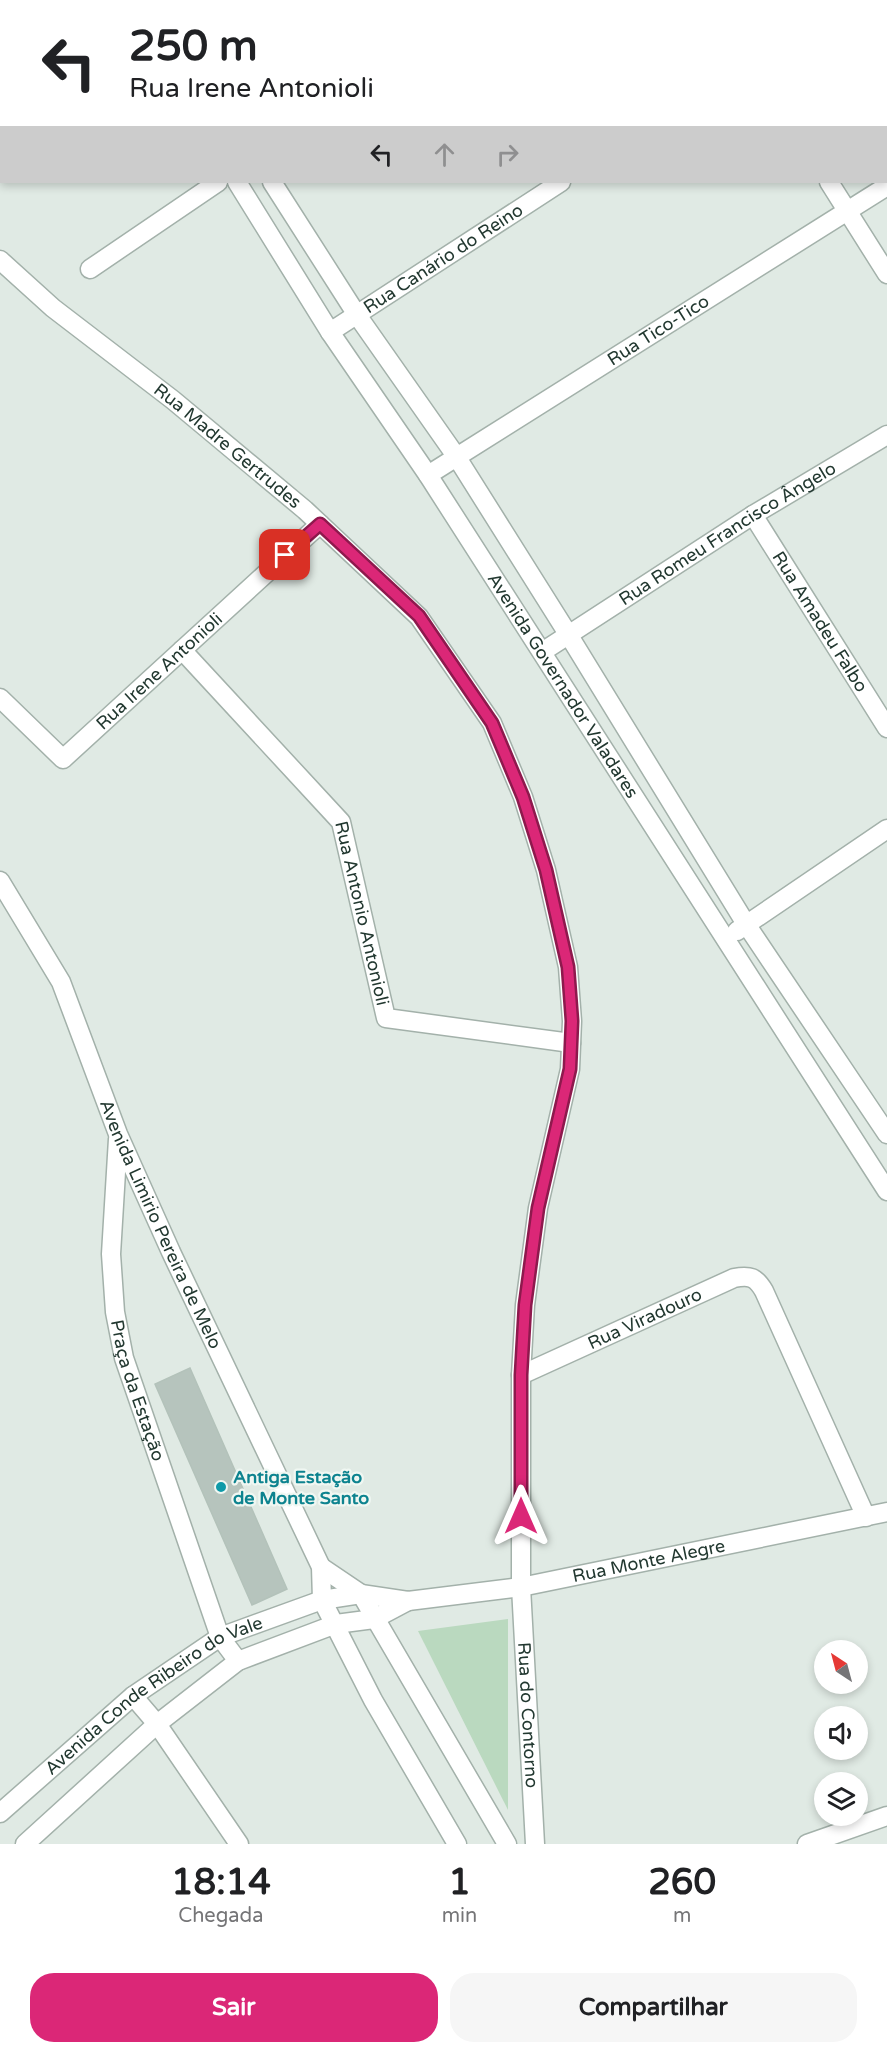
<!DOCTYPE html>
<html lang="pt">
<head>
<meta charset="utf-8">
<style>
	body { margin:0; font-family:"Varela Round",sans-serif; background:#f6f6f6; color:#202124; height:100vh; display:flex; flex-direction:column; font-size:22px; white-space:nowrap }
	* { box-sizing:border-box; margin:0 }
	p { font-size:20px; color:#757577 }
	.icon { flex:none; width:33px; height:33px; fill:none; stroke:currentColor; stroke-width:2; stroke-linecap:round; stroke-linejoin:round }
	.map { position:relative; height:1844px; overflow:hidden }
	.drawer { display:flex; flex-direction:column; background:#fff; flex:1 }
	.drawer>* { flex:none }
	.top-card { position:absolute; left:0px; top:0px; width:888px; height:183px; box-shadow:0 3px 9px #0003; background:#fff; color:#202124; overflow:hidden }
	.needle { width:39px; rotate:324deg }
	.tools { position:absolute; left:814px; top:1640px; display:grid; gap:12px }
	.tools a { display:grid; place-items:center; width:54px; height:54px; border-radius:50%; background:#fff; box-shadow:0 3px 9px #0003; font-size:30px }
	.pin { position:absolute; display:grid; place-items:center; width:51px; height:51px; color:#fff; margin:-26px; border-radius:12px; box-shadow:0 3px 9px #0006 }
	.me { position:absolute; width:66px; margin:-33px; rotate:0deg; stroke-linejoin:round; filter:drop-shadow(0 0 4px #0008) }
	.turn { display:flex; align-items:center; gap:21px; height:126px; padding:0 30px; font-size:27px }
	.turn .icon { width:78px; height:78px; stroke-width:2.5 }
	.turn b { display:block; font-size:42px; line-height:51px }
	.lanes { display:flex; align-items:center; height:57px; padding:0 30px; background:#0003; justify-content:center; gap:30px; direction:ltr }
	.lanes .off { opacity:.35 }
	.eta { display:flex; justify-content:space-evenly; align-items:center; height:102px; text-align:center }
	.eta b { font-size:36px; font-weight:800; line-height:42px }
	.cta { display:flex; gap:12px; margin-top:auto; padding:12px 30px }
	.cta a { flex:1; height:69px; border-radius:24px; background:#db2777; color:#fff; font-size:24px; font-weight:800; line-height:69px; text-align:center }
	.cta a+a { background:#f6f6f6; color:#202124 }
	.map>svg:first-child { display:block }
	.green { fill:#bad9bf }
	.building { fill:#b6c4bd; stroke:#b3c2ba; stroke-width:1.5 }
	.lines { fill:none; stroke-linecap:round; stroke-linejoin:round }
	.minor-casing { stroke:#a3b1aa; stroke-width:21 }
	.minor { stroke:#fff; stroke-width:18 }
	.route-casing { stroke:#8e194d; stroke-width:15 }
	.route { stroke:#db2777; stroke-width:10 }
	.culture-dot { fill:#0f9aa8; stroke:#f0f7f2; stroke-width:2 }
	.labels { text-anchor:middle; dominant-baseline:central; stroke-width:4.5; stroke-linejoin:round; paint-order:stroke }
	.street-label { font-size:18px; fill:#223830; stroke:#f0f7f2 }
	.culture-label { font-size:18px; font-weight:bold; fill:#0d838f; stroke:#f0f7f2; text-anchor:start }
</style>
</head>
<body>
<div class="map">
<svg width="887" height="1844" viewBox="0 0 887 1844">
	<rect width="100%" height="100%" fill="#e0eae4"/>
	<path class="green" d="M508,1619V1810L418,1631Z"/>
	<path class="building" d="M190,1368L287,1589L252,1605L155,1384Z"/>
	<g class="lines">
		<g class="minor-casing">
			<g id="minor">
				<path d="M120,0L121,2"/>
				<path d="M372,0L373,2"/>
				<path d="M712,0L713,2"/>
				<path d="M159,2L161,0"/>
				<path d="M504,2L507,0"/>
				<path d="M838,2L840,0"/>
				<path d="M0,128L2,127"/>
				<path id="s1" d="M237,182L330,332L428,475L887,1191"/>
				<path d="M272,182L357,315L456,456L568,634L746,924L887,1134"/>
				<path d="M829,182L887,274"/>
				<path id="s2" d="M0,260L53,308L173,400L305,510L419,617L492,723L523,797L546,870L568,967L572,1021L570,1069L538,1208L525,1305L521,1375V1587L535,1844"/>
				<path d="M90,269L218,182"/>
				<path id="s3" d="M330,332L561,182"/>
				<path id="s4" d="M428,475L887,186"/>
				<path id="s5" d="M753,515L887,728"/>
				<path id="s6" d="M182,650L341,822L386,1018L571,1043"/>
				<path id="s7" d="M542,652L753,515L887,435"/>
				<path id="s8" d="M0,698L63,759L320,524"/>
				<path id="s9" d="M0,881L61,982L118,1134L171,1252L321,1567L322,1600L373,1700L457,1844"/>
				<path d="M737,931L887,829"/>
				<path id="s10" d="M118,1139L111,1254L115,1312L124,1358L220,1637L238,1661"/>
				<path id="s11" d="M521,1375L734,1278C750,1275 756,1277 764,1291L866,1517"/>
				<path d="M321,1567L361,1594L507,1844"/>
				<path d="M133,1696L157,1724L239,1844"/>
				<path id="s12" d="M0,1813L133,1696L220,1637L322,1600L361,1594L408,1601L521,1587L887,1512"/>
				<path d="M25,1844L157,1724L238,1661L336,1624L374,1619L408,1601"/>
				<path d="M807,1844L887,1816"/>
			</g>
		</g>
		<use href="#minor" class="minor"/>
	</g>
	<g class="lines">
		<g class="route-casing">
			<path id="route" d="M285,555L320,524L419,616L492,723L523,797L546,870L568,967L572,1021L570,1069L538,1208L525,1305L521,1375V1516"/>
		</g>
		<use href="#route" class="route"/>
	</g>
	<circle class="culture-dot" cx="221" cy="1487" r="6"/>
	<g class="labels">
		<g class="street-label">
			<text stroke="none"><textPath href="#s3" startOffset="135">Rua Canário do Reino</textPath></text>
			<text stroke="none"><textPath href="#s4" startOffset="272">Rua Tico-Tico</textPath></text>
			<text stroke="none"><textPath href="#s2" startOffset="294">Rua Madre Gertrudes</textPath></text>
			<text stroke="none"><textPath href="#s7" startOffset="220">Rua Romeu Francisco Ângelo</textPath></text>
			<text stroke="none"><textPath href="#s5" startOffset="126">Rua Amadeu Falbo</textPath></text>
			<text stroke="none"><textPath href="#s8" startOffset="218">Rua Irene Antonioli</textPath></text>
			<text stroke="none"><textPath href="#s1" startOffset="600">Avenida Governador Valadares</textPath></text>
			<text stroke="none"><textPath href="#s6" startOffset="328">Rua Antonio Antonioli</textPath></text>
			<text stroke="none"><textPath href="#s9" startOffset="380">Avenida Limirio Pereira de Melo</textPath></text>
			<text stroke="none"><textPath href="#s11" startOffset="136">Rua Viradouro</textPath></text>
			<text stroke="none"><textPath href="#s10" startOffset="255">Praça da Estação</textPath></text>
			<text stroke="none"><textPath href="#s12" startOffset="722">Rua Monte Alegre</textPath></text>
			<text stroke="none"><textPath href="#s12" startOffset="195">Avenida Conde Ribeiro do Vale</textPath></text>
			<text stroke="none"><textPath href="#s2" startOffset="1689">Rua do Contorno</textPath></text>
		</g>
		<g class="culture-label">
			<text x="233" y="1477">Antiga Estação<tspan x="233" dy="21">de Monte Santo</tspan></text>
		</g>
	</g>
</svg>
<div class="tools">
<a><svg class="needle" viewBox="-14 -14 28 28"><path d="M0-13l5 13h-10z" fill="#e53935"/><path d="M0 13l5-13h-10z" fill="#757577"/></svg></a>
<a><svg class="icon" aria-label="sound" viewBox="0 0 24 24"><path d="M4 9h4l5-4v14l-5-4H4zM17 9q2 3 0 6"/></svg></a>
<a><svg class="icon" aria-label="layers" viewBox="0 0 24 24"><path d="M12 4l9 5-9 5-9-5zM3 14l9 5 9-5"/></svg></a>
</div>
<div class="pin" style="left:285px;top:555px;background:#d93025"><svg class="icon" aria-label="arrive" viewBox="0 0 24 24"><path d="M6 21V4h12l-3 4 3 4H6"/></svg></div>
<svg class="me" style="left:521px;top:1516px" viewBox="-20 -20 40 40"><path d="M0-17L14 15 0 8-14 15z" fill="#db2777" stroke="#fff" stroke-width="4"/></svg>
<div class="top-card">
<div class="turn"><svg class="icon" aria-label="left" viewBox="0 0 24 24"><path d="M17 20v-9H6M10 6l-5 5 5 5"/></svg><div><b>250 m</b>Rua Irene Antonioli</div></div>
<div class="lanes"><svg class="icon" aria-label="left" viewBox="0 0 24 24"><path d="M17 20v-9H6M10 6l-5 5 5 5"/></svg><svg class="icon off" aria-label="ahead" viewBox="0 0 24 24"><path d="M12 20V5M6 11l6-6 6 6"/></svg><svg class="icon off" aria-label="right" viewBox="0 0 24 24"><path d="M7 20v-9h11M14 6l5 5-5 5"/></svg></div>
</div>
</div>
<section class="drawer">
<div class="eta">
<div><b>18:14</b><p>Chegada</p></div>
<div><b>1</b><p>min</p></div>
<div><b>260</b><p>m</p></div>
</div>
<div class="cta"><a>Sair</a><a>Compartilhar</a></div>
</section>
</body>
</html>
